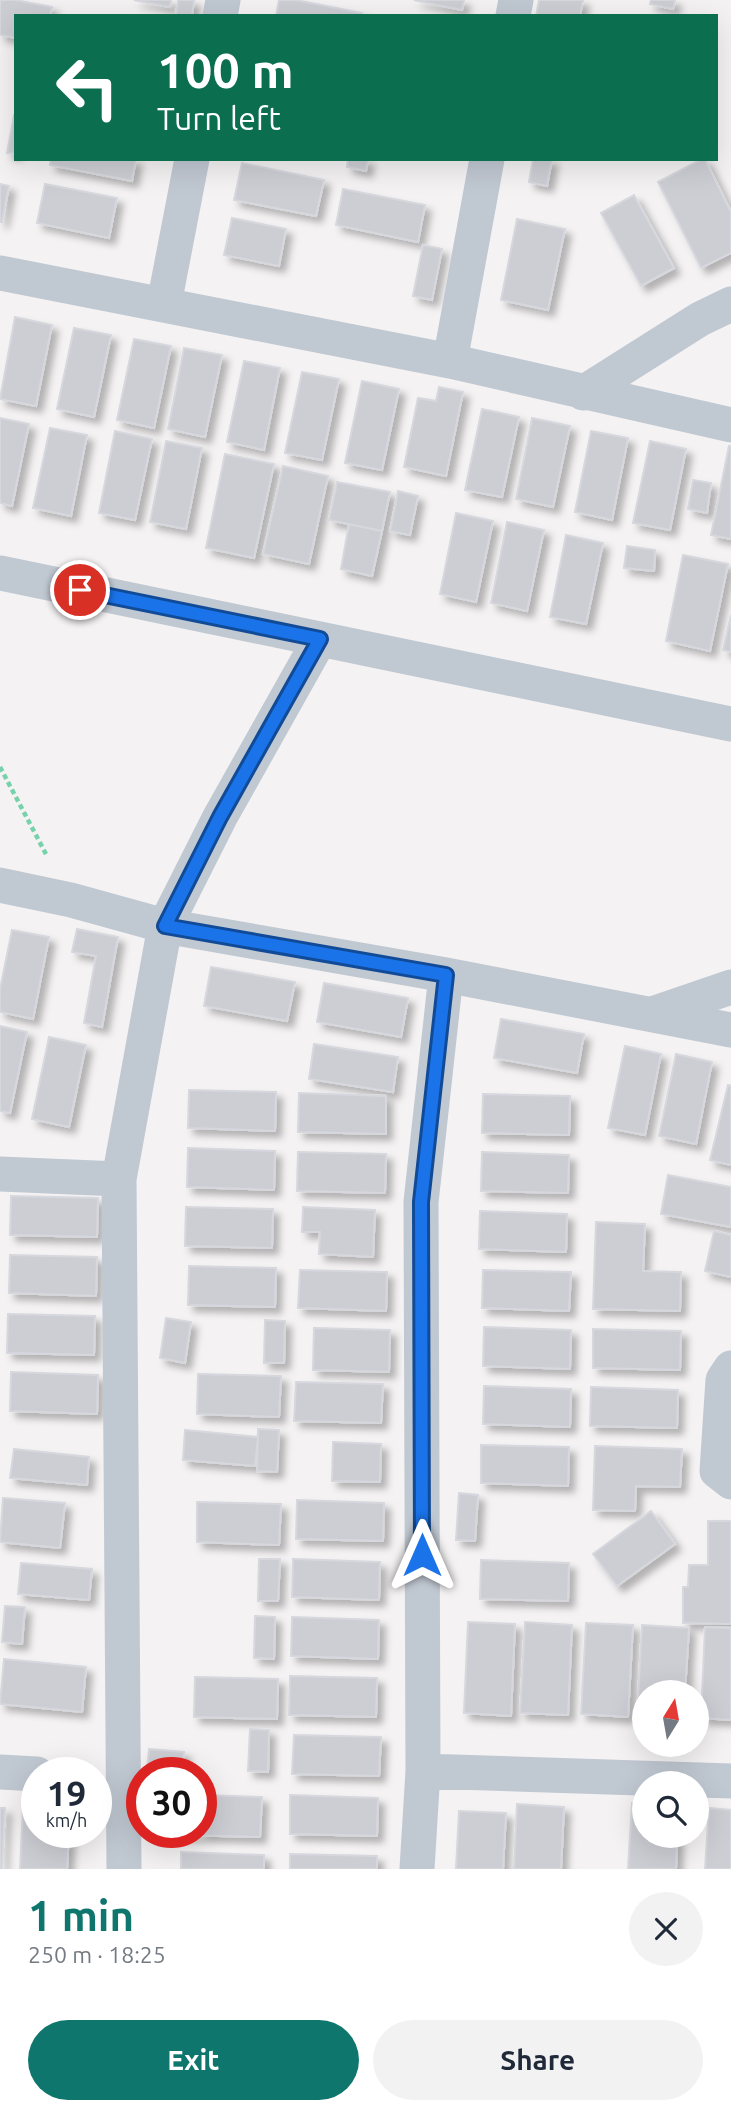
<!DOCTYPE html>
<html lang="en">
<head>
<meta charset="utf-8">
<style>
	body { margin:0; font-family:Ubuntu,sans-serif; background:#f2f2f3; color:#1f2937; height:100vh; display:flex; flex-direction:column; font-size:26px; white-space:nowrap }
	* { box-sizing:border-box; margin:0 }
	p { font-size:23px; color:#747a83 }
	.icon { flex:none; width:38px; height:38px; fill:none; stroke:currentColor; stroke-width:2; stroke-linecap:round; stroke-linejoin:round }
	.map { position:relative; height:1869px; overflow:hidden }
	.panel { display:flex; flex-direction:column; background:#fff; flex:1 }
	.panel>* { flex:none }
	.banner { position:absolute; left:14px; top:14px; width:704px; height:147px; border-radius:0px; box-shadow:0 7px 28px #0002; background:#0b6e4f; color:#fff; overflow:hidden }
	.needle { width:46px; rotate:11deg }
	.controls { position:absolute; left:632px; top:1680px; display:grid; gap:14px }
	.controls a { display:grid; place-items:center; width:77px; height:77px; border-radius:50%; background:#fff; box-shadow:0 7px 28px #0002; font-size:35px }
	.speed { position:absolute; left:21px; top:1757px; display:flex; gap:14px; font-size:35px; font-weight:700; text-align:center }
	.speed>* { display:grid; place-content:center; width:91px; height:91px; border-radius:50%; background:#fff; box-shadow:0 7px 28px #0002; line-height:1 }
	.speed small { font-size:18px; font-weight:400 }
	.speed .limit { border:10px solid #d22; background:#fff; color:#111 }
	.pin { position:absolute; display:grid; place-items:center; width:60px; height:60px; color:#fff; margin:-30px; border:4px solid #fff; border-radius:50%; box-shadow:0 2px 7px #0007 }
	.me { position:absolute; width:77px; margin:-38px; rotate:0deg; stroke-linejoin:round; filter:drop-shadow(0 0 5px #0008) }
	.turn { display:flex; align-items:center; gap:24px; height:147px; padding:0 28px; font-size:32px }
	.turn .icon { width:91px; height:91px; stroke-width:2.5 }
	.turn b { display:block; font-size:49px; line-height:60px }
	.round { display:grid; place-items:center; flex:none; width:74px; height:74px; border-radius:37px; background:#f2f2f3 }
	.head { display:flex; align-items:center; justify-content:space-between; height:119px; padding:0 28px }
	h1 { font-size:42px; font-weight:700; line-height:52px; color:#0f766e }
	.cta { display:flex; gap:14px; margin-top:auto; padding:14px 28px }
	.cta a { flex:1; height:80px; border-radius:42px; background:#0f766e; color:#fff; font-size:28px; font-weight:700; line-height:80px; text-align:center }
	.cta a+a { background:#f2f2f3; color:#1f2937 }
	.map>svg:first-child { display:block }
	.building { fill:#ccced4; stroke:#d6d8de; stroke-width:2; filter:url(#shadow) }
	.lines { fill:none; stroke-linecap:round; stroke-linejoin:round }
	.path { stroke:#76d2ab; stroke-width:4.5; stroke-dasharray:5 3.5; stroke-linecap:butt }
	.street { stroke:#c0c8d2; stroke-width:35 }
	.route-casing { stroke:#114b97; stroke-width:18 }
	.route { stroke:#1a73e8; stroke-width:12 }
</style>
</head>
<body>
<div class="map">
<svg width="731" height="1869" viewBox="0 0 731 1869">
	<defs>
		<filter id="shadow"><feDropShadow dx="6" dy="6" stdDeviation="3.5" flood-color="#0004"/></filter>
	</defs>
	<rect width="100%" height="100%" fill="#f4f2f2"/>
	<path class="building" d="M0,0H16L52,7L50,16H16V38L0,35Z
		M134,0H171L170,7Z
		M178,0H194L192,16H176Z
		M279,0H296L362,13L361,16H276Z
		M414,0H464L462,10Z
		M539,0H583L580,16H536Z
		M651,0H675L673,9L650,4Z
		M14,115H16V154L7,153Z
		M51,159H136L132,181L50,165Z
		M348,159H368L366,171L347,167Z
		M533,159H552L547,186L529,182Z
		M702,159H705L731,212V253L701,268L658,182Z
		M242,163L324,180L316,216L234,200Z
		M0,184L9,186L2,222H0Z
		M45,184L117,198L109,238L37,223Z
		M343,189L425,205L418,242L336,225Z
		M634,195L674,268L641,286L601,213Z
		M232,218L286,229L279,266L224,255Z
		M517,219L565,229L548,310L501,300Z
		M423,245L442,249L432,300L413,296Z
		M15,317L52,325L36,406L0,399Z
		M74,328L111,335L94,417L57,409Z
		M134,339L171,346L154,428L117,420Z
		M184,348L222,355L205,437L168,429Z
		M244,361L280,368L264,450L227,442Z
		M302,372L339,379L322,460L285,453Z
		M362,381L399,389L382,470L345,463Z
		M439,387L463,392L446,476L404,467L418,398L436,401Z
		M482,409L519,417L502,497L465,490Z
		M0,418L29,424L12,506L0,503Z
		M532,418L570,426L553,507L516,499Z
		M50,428L87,435L71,516L33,508Z
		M115,431L152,439L135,520L99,513Z
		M591,431L628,438L612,520L575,512Z
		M166,441L202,448L186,529L150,522Z
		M650,441L686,449L670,530L633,523Z
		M729,446H731V539L711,535Z
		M225,454L274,464L254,558L206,548Z
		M283,466L328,476L309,564L263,554Z
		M693,480L711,483L707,513L688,509Z
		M337,482L390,492L382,531L329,520Z
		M398,491L418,496L410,535L390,531Z
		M456,513L493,521L476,602L440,594Z
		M507,522L544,530L527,611L491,603Z
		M349,524L382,531L372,576L341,569Z
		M566,535L603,543L586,624L550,617Z
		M627,546L655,550L654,571L624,568Z
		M683,555L728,564L710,651L666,641Z
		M731,615V652L723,650Z
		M77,929L118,937L102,1027L84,1023L96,956L72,952Z
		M12,930L49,937L33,1019L0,1012V989Z
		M211,967L295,982L287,1021L204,1006Z
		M324,983L408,998L401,1037L317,1022Z
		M501,1019L584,1034L577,1073L494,1058Z
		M0,1026L27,1032L10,1113L0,1111Z
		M49,1037L86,1045L69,1127L32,1119Z
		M314,1044L398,1057L393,1092L309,1079Z
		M625,1046L661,1054L645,1135L608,1128Z
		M676,1054L712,1062L696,1144L659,1136Z
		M728,1085L731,1086V1165L710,1160Z
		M189,1090L276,1092L275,1131L188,1128Z
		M299,1093L386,1096V1134L298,1132Z
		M483,1094L570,1096L569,1135L482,1133Z
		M188,1148L275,1151L274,1190L187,1187Z
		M298,1152L386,1154L385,1193L297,1191Z
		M482,1152L569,1155L568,1193L481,1191Z
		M668,1175L731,1187V1227L661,1214Z
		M11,1196L98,1198L97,1237L10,1235Z
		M186,1207L273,1209L272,1248L185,1246Z
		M303,1207L375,1210L373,1257L319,1254L320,1232H302Z
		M480,1211L567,1214L566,1252L479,1249Z
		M596,1222L645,1224L643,1271L681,1272L680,1311L593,1309Z
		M714,1231L731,1235V1277L705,1271Z
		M10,1255L97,1257L96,1296L9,1293Z
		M189,1266L276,1268L275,1307L188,1305Z
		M300,1270L387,1272L386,1311L298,1308Z
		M483,1270L571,1272L569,1311L482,1308Z
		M8,1314L95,1316L94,1355L7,1353Z
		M166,1318L191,1322L185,1363L160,1358Z
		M265,1320L285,1321L284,1363H264Z
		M484,1327L571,1330L570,1369L483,1366Z
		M314,1328L390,1330L389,1372L313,1370Z
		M593,1329L681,1331L680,1370L593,1368Z
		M11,1372L98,1375L97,1414L10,1411Z
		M198,1374L281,1376L279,1417L197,1414Z
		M296,1382L383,1384L381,1423L294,1421Z
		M484,1386L571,1389L570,1427L483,1424Z
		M591,1387L678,1390L677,1428L590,1426Z
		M258,1429L279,1430L277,1472L257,1471Z
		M185,1430L258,1437L255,1466L183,1460Z
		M333,1442L381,1444L380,1482L332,1481Z
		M481,1445L569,1447L568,1486L481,1483Z
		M595,1446L682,1449L680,1487L636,1486L635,1511L593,1510Z
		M14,1449L89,1457L87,1485L10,1478Z
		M459,1493L478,1495L475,1541L456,1540Z
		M3,1498L65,1503L60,1548L0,1542Z
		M297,1500L384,1503L383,1541L296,1539Z
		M197,1502L281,1504L279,1545L197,1542Z
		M651,1511L675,1544L617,1586L593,1554Z
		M708,1521H731V1624L683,1623V1587H688L689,1565H708Z
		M259,1559H280L278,1601H258Z
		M293,1559L380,1562L379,1600L292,1597Z
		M481,1560L569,1563L568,1601L480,1599Z
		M21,1563L92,1569L89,1600L18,1594Z
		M5,1606L25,1607L22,1644L2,1642Z
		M255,1616L275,1617L274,1659L254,1658Z
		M292,1617L379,1620L378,1659L291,1656Z
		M468,1622L515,1624L511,1716L464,1713Z
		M525,1622L572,1625L568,1715L520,1713Z
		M586,1623L633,1625L628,1717L581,1714Z
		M642,1625L689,1628L685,1692H644V1717L637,1716Z
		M705,1627L731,1628V1720L701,1718Z
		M4,1659L86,1667L82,1712L0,1704Z
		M290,1676L377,1678L376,1717L289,1715Z
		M195,1677L278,1679L277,1719L194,1717Z
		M250,1729L269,1730L268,1772L248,1771Z
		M294,1735L381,1737L379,1776L292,1774Z
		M149,1749L184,1752L182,1773L147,1770Z
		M201,1795L262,1797L260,1837L178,1835V1832H201Z
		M290,1795L378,1798L377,1836L290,1834Z
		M632,1803L644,1804V1836H677L676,1869H628Z
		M517,1804L564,1807L561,1869H514Z
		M23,1807L37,1808V1832H69L67,1869H20Z
		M0,1808H5L2,1869H0Z
		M709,1808L731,1810V1869H705Z
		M459,1811L506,1813L503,1869H456Z
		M181,1852L264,1855V1869H181Z
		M290,1854L377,1856V1869H290Z"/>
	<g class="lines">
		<path class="path" d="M0,767L47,856"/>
		<path class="street" d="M220,16L223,0
			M513,16L516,0
			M0,273L450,361L731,425
			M164,304L192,159
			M450,361L487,159
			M583,393L700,319L731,304
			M0,573L731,724
			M0,885L71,900L165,926L446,975L731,1030
			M446,975L421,1202L423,1771L731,1781
			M655,1013L731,987
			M0,1174L119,1179
			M731,1368L723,1380L717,1471L731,1482
			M0,1772L37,1774
			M124,1869L119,1179L165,926L220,817L320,639
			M417,1869L423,1771"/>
	</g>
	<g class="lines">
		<g class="route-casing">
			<path id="route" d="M80,590L320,639L220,817L165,926L446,975L421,1202L422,1555"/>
		</g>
		<use href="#route" class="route"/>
	</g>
</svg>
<div class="controls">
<a><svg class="needle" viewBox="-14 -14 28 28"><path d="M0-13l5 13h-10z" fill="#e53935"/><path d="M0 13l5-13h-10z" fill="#747a83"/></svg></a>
<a><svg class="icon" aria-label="search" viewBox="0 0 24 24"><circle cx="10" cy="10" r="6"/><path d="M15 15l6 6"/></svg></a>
</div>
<div class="speed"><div>19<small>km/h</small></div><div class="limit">30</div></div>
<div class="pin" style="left:80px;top:590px;background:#d93025"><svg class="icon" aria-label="arrive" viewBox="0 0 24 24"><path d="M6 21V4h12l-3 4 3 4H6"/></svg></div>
<svg class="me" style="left:422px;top:1555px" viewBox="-20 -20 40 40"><path d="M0-17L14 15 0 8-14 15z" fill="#1a73e8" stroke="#fff" stroke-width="4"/></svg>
<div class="banner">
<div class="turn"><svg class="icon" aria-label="left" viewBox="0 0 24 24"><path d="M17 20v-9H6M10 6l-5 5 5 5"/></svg><div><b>100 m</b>Turn left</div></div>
</div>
</div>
<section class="panel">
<div class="head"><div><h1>1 min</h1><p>250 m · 18:25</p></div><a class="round"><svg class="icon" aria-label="close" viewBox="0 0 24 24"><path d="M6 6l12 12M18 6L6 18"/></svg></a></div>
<div class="cta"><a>Exit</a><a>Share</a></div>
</section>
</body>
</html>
